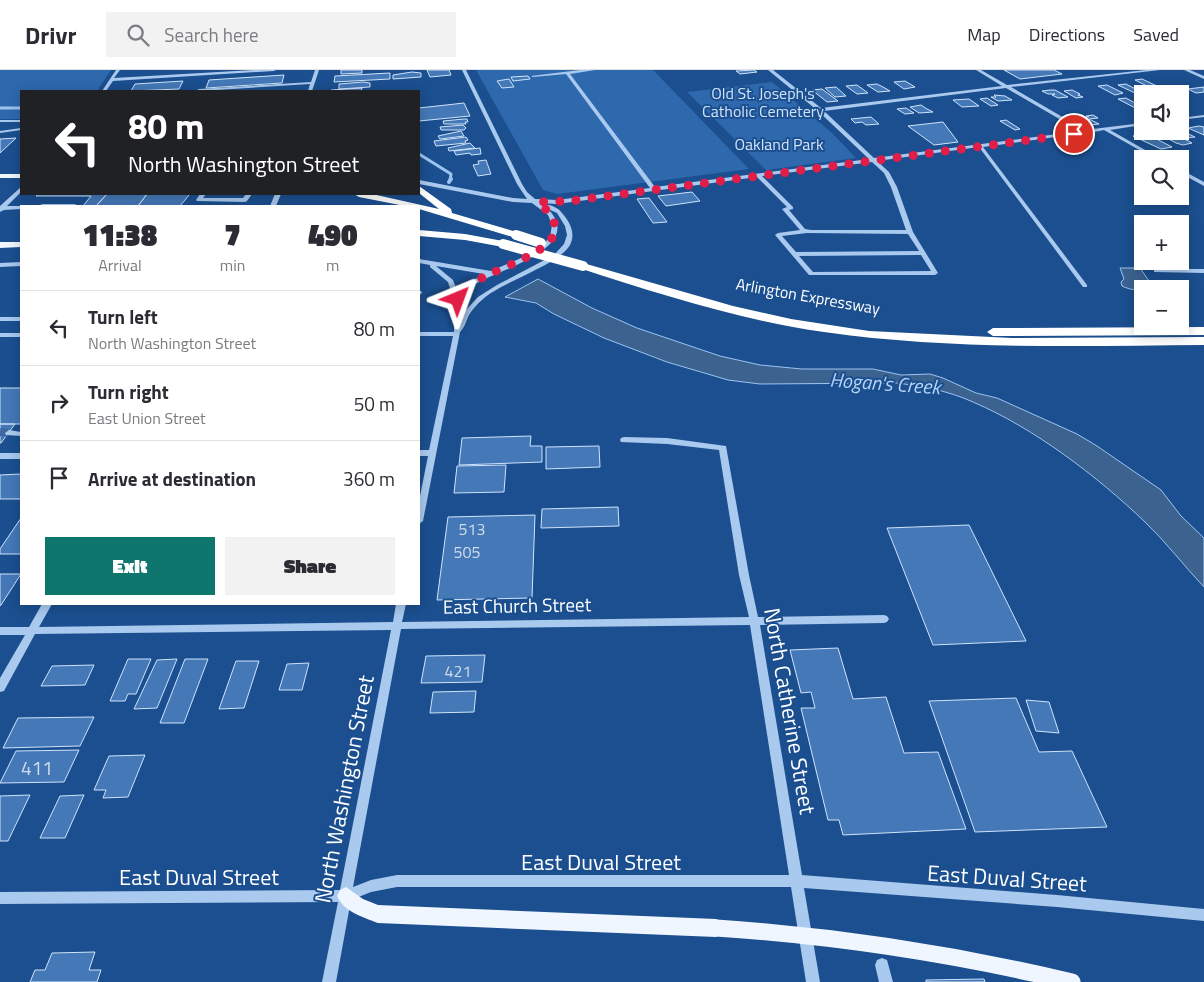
<!DOCTYPE html>
<html lang="en">
<head>
<meta charset="utf-8">
<style>
	body { margin:0; font-family:"Titillium Web",sans-serif; background:#f2f2f3; color:#2b2b33; height:100vh; display:flex; flex-direction:column; font-size:19px; white-space:nowrap }
	* { box-sizing:border-box; margin:0 }
	p { font-size:16px; color:#7c7c81 }
	.icon { flex:none; width:28px; height:28px; fill:none; stroke:currentColor; stroke-width:2; stroke-linecap:round; stroke-linejoin:round }
	.map { position:relative; flex:1; overflow:hidden }
	.panel { position:absolute; left:20px; top:135px; width:400px; height:400px; display:flex; flex-direction:column; background:#fff; border-radius:0px; box-shadow:0 2px 12px #0003 }
	.panel>* { flex:none }
	.hud { position:absolute; left:20px; top:20px; width:400px; height:105px; border-radius:0px; box-shadow:0 2px 12px #0003; background:#202124; color:#fff; overflow:hidden }
	.fabs { position:absolute; left:1134px; top:15px; display:grid; gap:10px }
	.fabs a { display:grid; place-items:center; width:55px; height:55px; border-radius:0px; background:#fff; box-shadow:0 2px 12px #0003; font-size:25px }
	.pin { position:absolute; display:grid; place-items:center; width:42px; height:42px; color:#fff; margin:-21px; border:2px solid #fff; border-radius:50%; box-shadow:0 1px 5px #0007 }
	.me { position:absolute; width:55px; margin:-28px; rotate:44deg; stroke-linejoin:round; filter:drop-shadow(0 0 4px #0008) }
	.turn { display:flex; align-items:center; gap:18px; height:105px; padding:0 25px; font-size:22px }
	.turn .icon { width:65px; height:65px; stroke-width:2.5 }
	.turn b { display:block; font-size:35px; line-height:42px }
	.eta { display:flex; justify-content:space-evenly; align-items:center; height:85px; text-align:center }
	.eta b { font-size:30px; font-weight:800; line-height:35px }
	.button { display:flex; gap:10px; margin-top:auto; padding:10px 25px }
	.button a { flex:1; height:58px; border-radius:0px; background:#0f766e; color:#fff; font-size:20px; font-weight:800; line-height:58px; text-align:center }
	.button a+a { background:#f2f2f3; color:#2b2b33 }
	ul { padding:0; list-style:none }
	li { display:flex; align-items:center; gap:15px; height:75px; padding:0 25px; border-top:1px solid #e1e1e2 }
	li div { flex:1 }
	li b { display:block; font-size:19px }
	li em { font-style:normal }
	header { display:flex; align-items:center; gap:30px; box-sizing:border-box; height:70px; padding:0 25px; background:#fff; border-bottom:1px solid #e1e1e2 }
	header strong { font-size:24px }
	nav { display:flex; gap:28px; margin-inline-start:auto; font-size:18px }
	.search { width:350px; height:45px; background:#f2f2f3; display:flex; align-items:center; gap:12px; box-sizing:border-box; padding:0 18px; border-radius:0px; color:#7c7c81; font-size:19px }
	.map>svg:first-child { display:block }
	.green { fill:#2e69ad }
	.water { fill:#3c6290; stroke:#9cc4f0 }
	.lines { fill:none; stroke-linecap:round; stroke-linejoin:round }
	.stream-far1 { stroke:#9cc4f0; stroke-width:3 }
	.stream { stroke:#9cc4f0; stroke-width:4 }
	.building { fill:#4478b7; stroke:#cfe3fa }
	.minor-tunnel { stroke:#3d69a0; stroke-width:8; stroke-dasharray:8 4; stroke-linecap:butt }
	.minor { fill:#a9c9ee; fill-rule:evenodd }
	.major { fill:#f0f6ff; fill-rule:evenodd }
	.highway { fill:#fff; fill-rule:evenodd }
	.major-bridge { stroke:#f0f6ff; stroke-width:17 }
	.highway-bridge { stroke:#fff; stroke-width:10 }
	.route { stroke:#e11d48; stroke-width:9; stroke-dasharray:0 16.2 }
	.labels { text-anchor:middle; dominant-baseline:central; stroke-width:4; stroke-linejoin:round; paint-order:stroke }
	.far-park-label { font-size:16px; fill:#cfe3fa; stroke:#1b4f8f }
	.far-street-label { font-size:16px; fill:#fff; stroke:#1b4f8f }
	.number-label { font-size:16px; fill:#d0dded }
	.street-label { font-size:19px; fill:#fff; stroke:#1b4f8f }
	.near-number-label { font-size:19px; fill:#d0dded }
	.water-label { font-size:20px; font-style:italic; fill:#b5d3f5; stroke:#1b4f8f }
	.near-street-label { font-size:22px; fill:#fff; stroke:#1b4f8f }
</style>
</head>
<body>
<header>
<strong>Drivr</strong>
<div class="search"><svg class="icon" aria-label="search" viewBox="0 0 24 24"><circle cx="10" cy="10" r="6"/><path d="M15 15l6 6"/></svg>Search here</div>
<nav><a>Map</a><a>Directions</a><a>Saved</a></nav>
</header>
<div class="map">
<svg width="1204" height="912" viewBox="0 0 1204 912">
	<rect width="100%" height="100%" fill="#1b4f8f"/>
	<path class="green" d="M0,0H111L97,21H21V49H0Z
		M476,0H653L749,99L557,124L543,120Z
		M772,12L832,63L856,88L766,100L687,22Z"/>
	<path class="water" d="M1120,198H1140L1149,211V215C1138,221 1133,221 1122,216L1121,212L1124,209Z
		M538,209L592,238L637,258L720,286L760,295L802,299H873L901,305L930,304L943,308L976,323L997,328L1077,364L1097,376L1161,420L1181,446L1204,468V517C1184,496 1166,472 1145,452C1097,406 1034,358 973,332C949,321 922,316 896,313L760,314L728,310L667,292L604,268L554,244L536,233L505,227Z"/>
	<g class="lines">
		<path class="stream-far1" d="M0,38H21
			M419,84L451,104L450,110"/>
		<path class="stream" d="M449,112L451,109"/>
	</g>
	<path class="building" d="M341,0H362V3L341,4Z
		M427,0H449L451,5L430,7Z
		M754,0L757,2L740,4L736,1Z
		M1004,0H1054L1062,4L1020,9Z
		M412,2L421,3V7L393,9V5Z
		M390,3V9L334,12L335,6Z
		M284,5L282,13L206,18L209,10Z
		M528,6L530,9L513,11L511,7Z
		M509,9L514,17L502,18L497,11Z
		M1142,9L1159,17L1151,18L1135,10Z
		M183,11L179,19L131,21L135,14Z
		M905,11L915,17L904,19L894,12Z
		M363,12L370,13V17L339,19V14Z
		M877,14L883,17L890,21L878,22L867,15Z
		M1126,14L1141,22L1135,23L1118,15Z
		M857,15L868,23L857,24L846,16Z
		M1107,15L1123,23L1115,25L1098,16Z
		M836,17L846,26L835,27L825,18Z
		M1204,17V22L1196,23L1188,19Z
		M362,18L361,21H331V20Z
		M822,19L838,31L827,32L812,20Z
		M1050,20H1055L1068,27L1058,28L1052,25L1055,24H1048L1042,21Z
		M1072,20L1080,24L1078,25L1083,27L1076,28L1064,21Z
		M994,25L1005,26L1012,30L998,31L991,27H996Z
		M987,28L998,35L991,36L980,29Z
		M1126,28L1142,37V39L1139,40L1118,29Z
		M969,29L979,36L962,37L953,30Z
		M464,33L470,46L419,51V38Z
		M921,35L927,39L933,42L919,43L910,37Z
		M906,38L914,43L905,44L897,39Z
		M1093,45L1098,48L1089,49L1099,54L1090,55L1078,48L1089,47L1086,46Z
		M871,47L879,54L866,55L862,52L855,53L851,49Z
		M464,49H467L468,52H465L466,54H444L443,51Z
		M1006,50L1020,59L1015,60L1000,51Z
		M943,52L958,72L934,75L908,56Z
		M463,55L466,58L464,60H441L440,57Z
		M1199,56L1204,57V65L1188,58Z
		M1180,60L1195,67L1185,68L1172,61H1180Z
		M461,61L464,66L440,69L438,66Z
		M1169,61L1192,73L1183,75L1176,73L1156,62Z
		M1147,64L1172,77L1161,79L1133,66Z
		M466,67L468,70L465,71L466,73L436,76L434,71Z
		M16,68L0,83V69Z
		M470,73L475,78L449,81L448,78Z
		M480,78L481,84L471,85L470,83L456,85L454,81Z
		M486,90L491,104L478,106L473,95L479,94L478,91Z
		M692,122L700,131L666,136L658,126Z
		M38,124H107L96,136H83L91,126H36Z
		M107,124H147L138,136H96Z
		M147,124H190L180,136H138Z
		M649,128L667,152L653,153L637,129Z
		M0,318H21V354H0Z
		M0,354H15L1,373H0Z
		M531,366L530,376H542V392L459,395L462,368Z
		M599,376L600,397L546,399V377Z
		M506,395L504,422L454,423L457,396Z
		M21,404V429H0V405Z
		M618,437L619,456L541,458L542,439Z
		M535,445L532,528L437,530L448,447Z
		M21,448V484H0V479Z
		M969,455L1026,571L933,575L887,458Z
		M0,504H21L1,535L0,536Z
		M838,578L853,629L886,627L904,683L938,682L966,759L843,765L839,750H828L801,638H815L811,622L801,623L790,580Z
		M485,585L482,612L421,613L426,586Z
		M128,589H151L136,624H128L125,631H110Z
		M177,589L157,638L134,639L157,590Z
		M185,589H208L184,653H160Z
		M236,591H259L244,638L219,639Z
		M309,593L302,620H279L287,594Z
		M94,595L85,615L41,616L52,596Z
		M476,621L474,642L430,643L433,622Z
		M1016,628L1039,682L1072,681L1107,757L975,762L929,631Z
		M1026,630L1049,632L1059,663L1036,661Z
		M94,647L80,676L3,678L18,648Z
		M79,680L64,712L0,713L16,681Z
		M145,685L128,727L103,728L106,720H94L109,686Z
		M30,725L8,771H0V726Z
		M84,725L65,768H40L60,726Z
		M95,882L89,900H101L97,912H30L35,900H45L52,883Z
		M984,909L985,912H926V910Z"/>
	<g class="lines">
		<path class="minor-tunnel" d="M0,362L9,363"/>
		<path class="minor" d="M116,0H120L114,8L253,0H276L274,1L113,11L106,21H102Z
			M315,0H319L312,21H308L310,14L200,21L197,20L199,19L311,12Z
			M462,0H466L522,114L527,122L535,129L557,130L650,118L566,4L533,7L531,6L580,0H595L570,4L655,117L869,89L818,41L768,0H773L821,38L1002,16L976,0H981L1007,15L1146,0H1160L1011,17L1085,60L1142,53V55L1110,60L1161,89H1155L1104,60L1089,63L1087,64L1084,63L983,77L1087,215V217H1083L979,77L877,91L889,102L897,117L913,162L938,203L935,205H809L775,165L778,163L800,160L782,139L787,137L757,107L557,134L540,133L542,135C548,133 559,138 562,143C570,152 576,163 570,175C559,195 501,212 482,230C477,234 472,240 469,245C466,251 465,257 460,262L423,451L419,454V431L428,386H419V380H429L453,266H419V262H454V231L448,212L430,197V195L419,193V189L491,201L528,185L542,176L550,167L552,155L548,145L532,133L513,132L419,114V110L513,128L527,129L517,114ZM1006,18L1080,61L874,88L824,41ZM872,92L884,103L891,117L906,160H811L805,159L789,140L793,139V137L762,106ZM548,139L557,143L565,156L567,165L564,174L554,185L497,215L478,227L465,241L460,250C460,238 459,226 469,218C490,201 588,180 548,139ZM807,163L908,164L919,181L796,182L782,166ZM921,185L931,201L813,202L799,186ZM436,196L484,204L464,216L458,223L453,210Z
			M1184,0H1190L1204,6V9Z
			M1204,45V47L1180,50V48Z
			M0,50H21V52H0Z
			M21,58V60L0,63V61Z
			M1180,99L1204,112V116L1180,103Z
			M21,117V122L7,136H23H21V139L4,140L0,142V136Z
			M200,124H206L203,128H243L246,124H252L247,131L245,132L197,131L196,130Z
			M275,124H281L276,136H270Z
			M42,134H75L78,136H39Z
			M21,192V196L0,197V193Z
			M1156,199H1204V203L1154,202V200Z
			M419,220L422,222L421,224L419,225Z
			M0,247H21V251H0Z
			M0,263H21V267H0Z
			M9,360L21,362V366L6,365L5,363Z
			M624,367L667,368L726,376L749,505L758,547L884,545L887,546L889,549L887,552L884,553L760,555L802,805L1057,825L1204,839V851L1057,837L804,818L820,912H806L791,817H397L371,822L351,830L336,912H322L338,832L0,834V822L340,820L391,560L35,564L4,621L0,622V608L25,565H0V557H29L42,534H52L39,557L393,552L396,534H406L402,552L749,547L739,505L719,380L667,374L621,372L620,370L621,368ZM750,555L789,805H397L371,810L353,817L401,559Z
			M0,383H21V389H0Z
			M882,888L887,890L893,912H879L875,895L877,890Z"/>
		<path class="major" d="M0,104H21V108H0Z
			M0,172H21V177L0,178Z
			M346,817L363,829L378,835L716,849L722,852L725,858L722,864L716,867L378,853C363,847 344,842 337,826L340,820Z"/>
		<path class="highway" d="M419,116L451,139L452,143L520,163L521,165L516,168L419,139V136H405L359,127L354,124H372L439,139L419,123Z
			M419,160L465,164L503,171L508,174L503,177L465,170L419,166Z
			M583,193L733,236L791,249L869,261L1012,268L1204,267V275C1077,276 950,280 824,262C740,250 659,224 579,198L578,196L579,194Z
			M1204,257V265L993,266L987,262L993,258Z"/>
		<path class="major-bridge" d="M716,858C837,866 954,884 1072,912"/>
		<path class="highway-bridge" d="M516,165L541,173
			M503,174L583,196"/>
	</g>
	<g class="lines">
		<path class="route" d="M458,229C469,195 601,185 538,132L570,131L1074,64"/>
	</g>
	<g class="labels">
		<g class="far-park-label">
			<text x="763" y="23">Old St. Joseph's<tspan x="763" dy="18">Catholic Cemetery</tspan></text>
			<text x="779" y="74">Oakland Park</text>
		</g>
		<g class="far-street-label">
			<text transform="translate(808 226) rotate(10)">Arlington Expressway</text>
		</g>
		<g class="number-label">
			<text x="472" y="459">513</text>
			<text x="467" y="482">505</text>
			<text x="458" y="601">421</text>
		</g>
		<g class="street-label">
			<text transform="translate(517 535) rotate(-1)">East Church Street</text>
		</g>
		<g class="near-number-label">
			<text x="37" y="697">411</text>
		</g>
		<g class="water-label">
			<text transform="translate(885 313) rotate(4)">Hogan's Creek</text>
		</g>
		<g class="near-street-label">
			<text transform="translate(790 641) rotate(80)">North Catherine Street</text>
			<text transform="translate(344 719) rotate(-79)">North Washington Street</text>
			<text x="601" y="792">East Duval Street</text>
			<text x="199" y="807">East Duval Street</text>
			<text transform="translate(1007 808) rotate(4)">East Duval Street</text>
		</g>
	</g>
</svg>
<div class="fabs">
<a><svg class="icon" aria-label="sound" viewBox="0 0 24 24"><path d="M4 9h4l5-4v14l-5-4H4zM17 9q2 3 0 6"/></svg></a>
<a><svg class="icon" aria-label="search" viewBox="0 0 24 24"><circle cx="10" cy="10" r="6"/><path d="M15 15l6 6"/></svg></a>
<a>+</a>
<a>−</a>
</div>
<div class="pin" style="left:1074px;top:64px;background:#d93025"><svg class="icon" aria-label="arrive" viewBox="0 0 24 24"><path d="M6 21V4h12l-3 4 3 4H6"/></svg></div>
<svg class="me" style="left:458px;top:229px" viewBox="-20 -20 40 40"><path d="M0-17L14 15 0 8-14 15z" fill="#e11d48" stroke="#fff" stroke-width="4"/></svg>
<div class="hud">
<div class="turn"><svg class="icon" aria-label="left" viewBox="0 0 24 24"><path d="M17 20v-9H6M10 6l-5 5 5 5"/></svg><div><b>80 m</b>North Washington Street</div></div>
</div>
<section class="panel">
<div class="eta">
<div><b>11:38</b><p>Arrival</p></div>
<div><b>7</b><p>min</p></div>
<div><b>490</b><p>m</p></div>
</div>
<ul>
<li><svg class="icon" aria-label="left" viewBox="0 0 24 24"><path d="M17 20v-9H6M10 6l-5 5 5 5"/></svg><div><b>Turn left</b><p>North Washington Street</p></div><em>80 m</em></li>
<li><svg class="icon" aria-label="right" viewBox="0 0 24 24"><path d="M7 20v-9h11M14 6l5 5-5 5"/></svg><div><b>Turn right</b><p>East Union Street</p></div><em>50 m</em></li>
<li><svg class="icon" aria-label="arrive" viewBox="0 0 24 24"><path d="M6 21V4h12l-3 4 3 4H6"/></svg><div><b>Arrive at destination</b></div><em>360 m</em></li>
</ul>
<div class="button"><a>Exit</a><a>Share</a></div>
</section>
</div>
</body>
</html>
